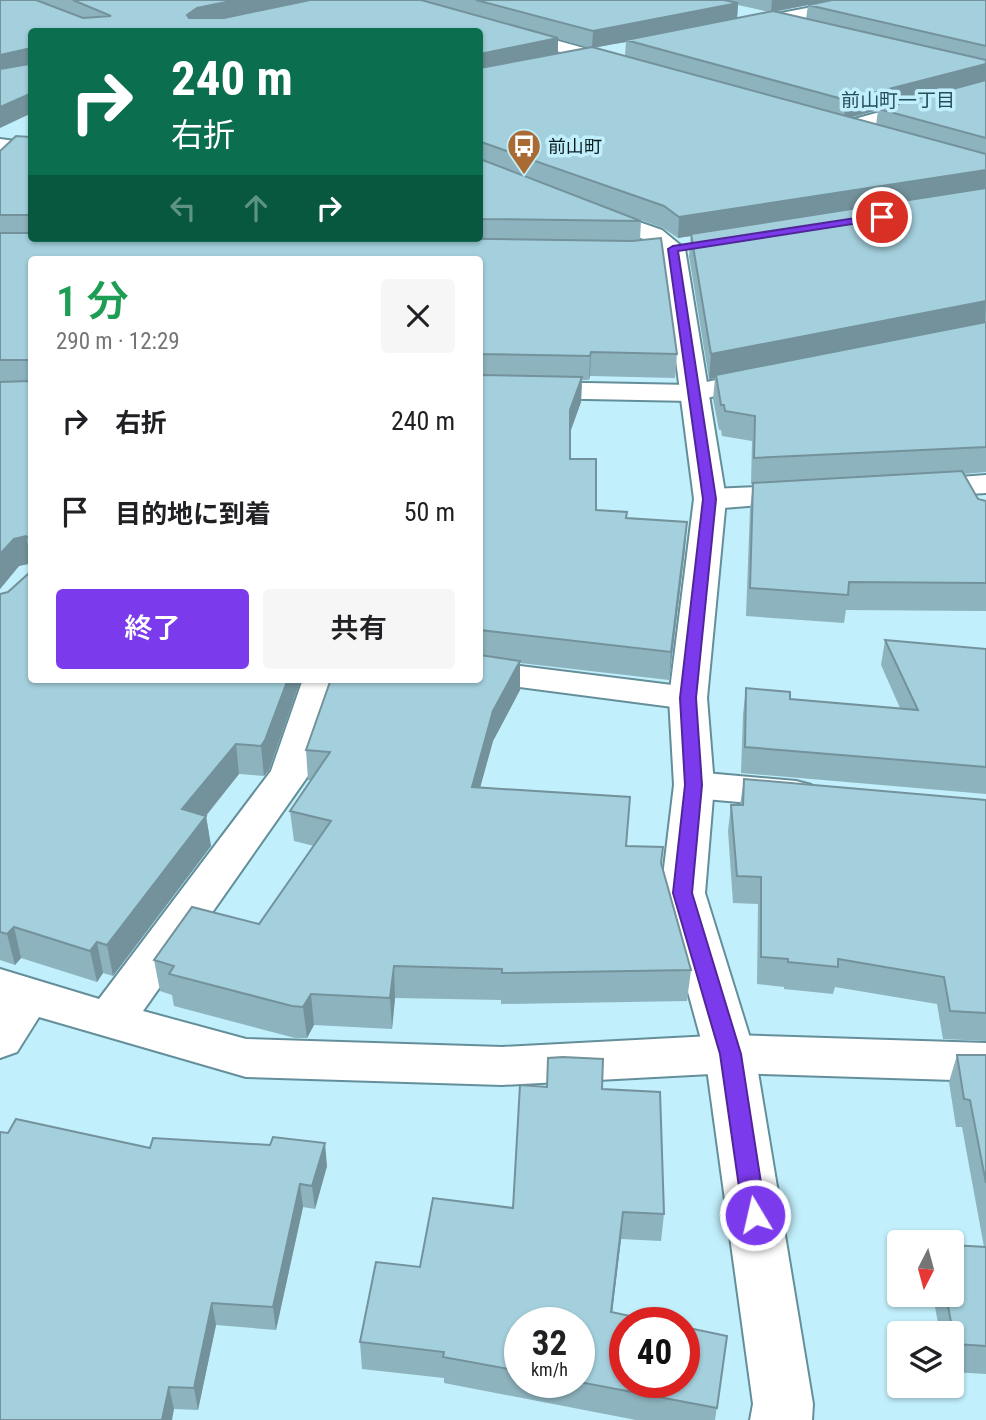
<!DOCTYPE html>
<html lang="ja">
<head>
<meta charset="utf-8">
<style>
	body { margin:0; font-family:"Roboto Condensed","Noto Sans JP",sans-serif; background:#f6f6f6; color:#202124; height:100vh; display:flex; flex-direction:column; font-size:26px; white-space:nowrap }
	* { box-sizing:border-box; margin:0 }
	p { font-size:23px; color:#757577 }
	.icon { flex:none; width:38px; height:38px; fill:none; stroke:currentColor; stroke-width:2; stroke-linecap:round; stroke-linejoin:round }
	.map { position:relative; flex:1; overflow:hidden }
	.details { position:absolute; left:28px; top:256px; width:455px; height:427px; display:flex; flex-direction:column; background:#fff; border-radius:7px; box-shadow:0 2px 5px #0004 }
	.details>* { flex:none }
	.hud { position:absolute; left:28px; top:28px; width:455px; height:214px; border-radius:7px; box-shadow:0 2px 5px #0004; background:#0b6e4f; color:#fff; overflow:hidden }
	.needle { width:46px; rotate:186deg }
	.buttons { position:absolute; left:887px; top:1230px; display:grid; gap:14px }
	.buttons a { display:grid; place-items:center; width:77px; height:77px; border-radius:7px; background:#fff; box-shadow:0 2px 5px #0004; font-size:35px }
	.speed { position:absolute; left:504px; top:1307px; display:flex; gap:14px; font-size:35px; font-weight:700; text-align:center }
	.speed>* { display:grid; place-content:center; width:91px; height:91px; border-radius:50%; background:#fff; box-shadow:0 2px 5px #0004; line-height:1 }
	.speed small { font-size:18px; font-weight:400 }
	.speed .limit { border:10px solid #d22; background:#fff; color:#111 }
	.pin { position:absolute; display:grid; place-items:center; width:60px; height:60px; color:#fff; margin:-30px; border:4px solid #fff; border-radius:50%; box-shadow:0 2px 7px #0007 }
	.me { position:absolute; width:77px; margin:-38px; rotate:351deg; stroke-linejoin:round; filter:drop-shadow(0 0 5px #0008) }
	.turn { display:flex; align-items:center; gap:24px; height:147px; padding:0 28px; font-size:32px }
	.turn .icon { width:91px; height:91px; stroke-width:2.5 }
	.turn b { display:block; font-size:49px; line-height:60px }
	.lanes { display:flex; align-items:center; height:66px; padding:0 28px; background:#0003; justify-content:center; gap:35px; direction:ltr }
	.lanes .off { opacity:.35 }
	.round { display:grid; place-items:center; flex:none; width:74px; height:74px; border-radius:7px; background:#f6f6f6 }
	.head { display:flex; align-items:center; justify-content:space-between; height:119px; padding:0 28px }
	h1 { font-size:42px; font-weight:600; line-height:52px; color:#1e9e55 }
	.primary-button { display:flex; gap:14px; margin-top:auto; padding:14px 28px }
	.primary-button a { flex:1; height:80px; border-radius:7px; background:#7c3aed; color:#fff; font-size:28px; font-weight:600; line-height:80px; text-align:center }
	.primary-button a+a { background:#f6f6f6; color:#202124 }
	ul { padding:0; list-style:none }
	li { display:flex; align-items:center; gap:21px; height:91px; padding:0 28px }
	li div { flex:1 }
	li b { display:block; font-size:26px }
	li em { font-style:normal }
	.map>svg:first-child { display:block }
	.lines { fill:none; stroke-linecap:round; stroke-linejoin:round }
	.minor-casing { stroke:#648f9a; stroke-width:4 }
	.tertiary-casing { stroke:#648f9a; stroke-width:4 }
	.minor { fill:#fff; fill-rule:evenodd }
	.tertiary { fill:#fff; fill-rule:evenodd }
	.wall { fill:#8db3be; fill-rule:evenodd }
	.shaded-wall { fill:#73929b }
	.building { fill:#a4d0dd; stroke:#73929b; stroke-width:2 }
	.route { fill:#7c3aed; stroke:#51269a; stroke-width:2 }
	.labels { text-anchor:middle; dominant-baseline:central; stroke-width:7; stroke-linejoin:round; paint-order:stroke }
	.far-poi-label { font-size:18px; fill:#0a1c20; stroke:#c1effb; text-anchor:start }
	.far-neighbourhood-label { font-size:19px; fill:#254e59; stroke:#c1effb }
</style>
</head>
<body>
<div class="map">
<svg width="986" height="1420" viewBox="0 0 986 1420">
	<rect width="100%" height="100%" fill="#c1effb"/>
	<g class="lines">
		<g class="minor-casing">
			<path id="minor" d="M848,0H880L872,5L740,31L732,26L740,21Z
				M508,27L631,61L634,65L625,70L502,36L500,32L502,28Z
				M986,83V95L843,134L836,132L833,128L836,124Z
				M0,139L32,143V155L0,151Z
				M764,370L774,372L778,378L774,384L692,401L480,397V381L692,385Z
				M986,475V493L918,497L907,495L902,488L907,481Z
				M802,485L813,487L818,494L813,501L710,509L699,506L694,499L699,492L710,489Z
				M480,661L688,687L701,690L707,698L701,706L688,709L467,680L480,679Z
				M303,679H341L310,773L143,1011L246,1039L502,1047L730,1035L986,1043V1081L730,1073L502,1085L246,1077L39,1017L17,1052L0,1058V969L99,999L271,771Z
				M694,772L796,781L811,785L817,794L811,803L796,807L694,798L680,794L674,785L680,776Z"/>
		</g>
		<g class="tertiary-casing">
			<path id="tertiary" d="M593,206L662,230L685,249L726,499L707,698L714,785L705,893L755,1054L813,1404L812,1420H750L753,1404L705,1054L661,893L674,785L669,698L694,499L662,252L646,240L585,218L582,213L585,208Z"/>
		</g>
		<use href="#minor" class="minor"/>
		<use href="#tertiary" class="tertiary"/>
	</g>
	<path class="wall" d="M38,0H986V472L963,474L978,499L986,501V611L846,610L844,623L746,616L750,509L753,484H751L752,441L722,436L721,430H719L713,399L715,378L709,379L689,256L691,236L678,238L663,228L573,195L641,221L640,240L677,354L675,378L590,376L589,380H582L581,402L570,433V459L596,510L626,518L685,549L669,680L520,663V690L493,741L480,787L627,846L661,864L691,970L687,1001L501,1004V1000L395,998L392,1029L314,1025L307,1038H295L174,1006L172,995L160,991L154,960L259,924L314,846L294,841L290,811L311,780H308L306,750L480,679V259H32V679H301L269,770L264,776L239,774L206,816L211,846L113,976L103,973L97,982L21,958L15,965L0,960V594L8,592L29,573V564L19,566L0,589V151L30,137L32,123V238H480V32H32L53,7ZM738,5L769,12L737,18ZM808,5L806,19L775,12ZM558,39L590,48L558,53ZM626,42L625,56L594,48L612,44ZM878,110L876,125L850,118Z
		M885,640L986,649V794L741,773L743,714L746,688L790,699L900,708L881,665Z
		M744,779L986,800V1041L943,1039L937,1004L835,987L833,994L784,989V987L757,984L758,904L733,903L728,831L731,805H740Z
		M957,1055H986V1374L952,1372V1334H940L935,1307L938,1295H952V1245L984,1247L962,1127H956L949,1082Z
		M602,1089L664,1214L661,1241L621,1239L612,1312L727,1336L715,1420H636L444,1383V1378L362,1369L360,1342L420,1267L513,1208ZM520,1323L579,1382H520Z
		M8,1133L327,1166L315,1209L303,1207L276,1330L216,1325L198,1410L174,1409Z"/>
	<path class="shaded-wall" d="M236,0H315L188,32L187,15L197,8Z
		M772,0H834L771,12Z
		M738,3L737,20L626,40V42L592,48L593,31Z
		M558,38V56L480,71V54Z
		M31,48L32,66L0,73V55Z
		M986,64V81L879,109L878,110L844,119L846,100Z
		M32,93V113L0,128V107Z
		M481,142V162L480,163V143Z
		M986,170V190L678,238L679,217Z
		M986,301L985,323L716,375L715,378L709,379L711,354Z
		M591,352L590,376L589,380L590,356Z
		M582,377L581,402L569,435L570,410Z
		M687,522L685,549L669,680L671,652Z
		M26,536L31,563L19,566L0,589V554L14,539Z
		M520,661V690L493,741L472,817V787L493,711Z
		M288,679H301L269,770L264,776L261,746Z
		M236,744L239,774L187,839L182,809Z
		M206,816L211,846L113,976L107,945Z
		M14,927L21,958L15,965L7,934Z
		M97,942L103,973L97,982L90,951Z
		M394,966L395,998L392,1029L390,998Z
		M311,994L314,1025L307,1038L303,1007Z
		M325,1143L327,1166L315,1209L312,1186Z
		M300,1184L303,1207L276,1330L273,1307Z
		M623,1212L621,1239L609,1339L611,1312Z
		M212,1303L216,1325L198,1410L194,1388Z
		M169,1387L174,1409L172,1420H162Z"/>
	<path class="building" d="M0,0H36L83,18L111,16L73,0H236L197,8L187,15L189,18H224L310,0H421L558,38L480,54V32H32V93L0,107V69L30,64L31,48L0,55Z
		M476,0H724L738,3L593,31Z
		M832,0H986V46L808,5Z
		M773,11L986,60V64L846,100L626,40Z
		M592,47L986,154V170L679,217L664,206L481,142L480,143V68Z
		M986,80V138L879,109Z
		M32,123V215H0V151L16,136L30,137Z
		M480,159L641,221L480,219Z
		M986,188V301L711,354L691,234Z
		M0,233H32V238H426L632,241L661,238L677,354L591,352L590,356L480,354V259H32V679H288L265,740L261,746L236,744L182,809L206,816L107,945L97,942L90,951L14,927L7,934L0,932V594L8,592L29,573V539L26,536L14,539L0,554V382L29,381V360H0Z
		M986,322V447L754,458L755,416L725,411L724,405H721L716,375Z
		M480,375L582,377L570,410V459H596V510L627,512L626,518L687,522L671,652L480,630Z
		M962,471L978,499L986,501V583L849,582L848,595L750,588L753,483Z
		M885,640L986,649V767L745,747L746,688L790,692V699L918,710Z
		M480,655L520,661L493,711L472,787L630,797L626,846L663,847L661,863L691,970L502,973V969L394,966L390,998L311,994L303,1007L292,1006L169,974L174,966L154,960L192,907L259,924L331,821L290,811L330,752L306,750L331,679H480Z
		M744,779L986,800V1013L950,1011L944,977L838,959V967L788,962V959L761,957V877L737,876L731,805H743Z
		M957,1055H986V1183L970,1100L964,1099Z
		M563,1057L603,1059L602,1089L660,1092L664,1214L623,1212L611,1312L663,1323H625V1382H684V1327L727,1336L717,1408L579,1382V1323H520V1371L443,1357L444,1352L360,1342L376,1262L420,1267L433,1198L513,1208L520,1085L547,1087L548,1058Z
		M16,1119L150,1148L153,1138L270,1145L273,1137L325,1143L312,1186L300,1184L273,1307L212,1303L194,1388L169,1387L162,1420H0V1132L8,1133Z
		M952,1245L986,1247V1346L955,1344L946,1295H952V1279H957L952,1255Z"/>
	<path class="route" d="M882,214L885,215V219L678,251L716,499L696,698L702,785L692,893L741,1054L766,1215L763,1222L755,1225L747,1222L743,1215L720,1054L673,893L685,785L680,698L703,499L668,249L673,246Z"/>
	<defs>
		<g id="bus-pin" transform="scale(1.75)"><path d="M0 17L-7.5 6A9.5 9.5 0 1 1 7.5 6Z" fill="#aa6a33" stroke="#c1effb"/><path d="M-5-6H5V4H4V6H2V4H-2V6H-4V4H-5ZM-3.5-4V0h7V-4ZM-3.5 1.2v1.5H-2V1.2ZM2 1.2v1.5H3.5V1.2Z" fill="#fff"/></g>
	</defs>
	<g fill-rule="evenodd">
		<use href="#bus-pin" x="524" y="146"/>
	</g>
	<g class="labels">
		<g class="far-poi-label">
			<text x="548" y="146">前山町</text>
		</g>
		<g class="far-neighbourhood-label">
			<text x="898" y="100">前山町一丁目</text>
		</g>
	</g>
</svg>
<div class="buttons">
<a><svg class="needle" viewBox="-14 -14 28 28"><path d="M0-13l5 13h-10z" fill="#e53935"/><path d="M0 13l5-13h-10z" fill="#757577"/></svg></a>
<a><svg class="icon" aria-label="layers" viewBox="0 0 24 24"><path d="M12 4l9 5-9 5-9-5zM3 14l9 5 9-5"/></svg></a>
</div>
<div class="speed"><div>32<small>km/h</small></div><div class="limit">40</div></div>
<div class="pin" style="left:882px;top:217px;background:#d93025"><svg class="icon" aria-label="arrive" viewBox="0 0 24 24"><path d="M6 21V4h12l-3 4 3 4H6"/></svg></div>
<svg class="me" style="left:755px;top:1215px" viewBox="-20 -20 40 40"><circle r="17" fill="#7c3aed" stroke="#fff" stroke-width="3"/><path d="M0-11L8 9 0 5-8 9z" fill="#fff"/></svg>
<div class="hud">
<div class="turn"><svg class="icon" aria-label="right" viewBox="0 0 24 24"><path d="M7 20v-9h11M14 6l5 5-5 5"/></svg><div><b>240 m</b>右折</div></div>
<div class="lanes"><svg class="icon off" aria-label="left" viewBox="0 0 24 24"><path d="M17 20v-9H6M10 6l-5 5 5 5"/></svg><svg class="icon off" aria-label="ahead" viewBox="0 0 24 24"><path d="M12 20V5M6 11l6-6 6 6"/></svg><svg class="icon" aria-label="right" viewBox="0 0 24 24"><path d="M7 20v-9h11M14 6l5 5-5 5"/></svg></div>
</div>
<section class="details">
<div class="head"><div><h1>1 分</h1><p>290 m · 12:29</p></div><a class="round"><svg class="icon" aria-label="close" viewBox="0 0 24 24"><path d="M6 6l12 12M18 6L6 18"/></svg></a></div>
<ul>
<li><svg class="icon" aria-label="right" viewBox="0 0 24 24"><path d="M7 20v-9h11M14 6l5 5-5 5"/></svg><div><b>右折</b></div><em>240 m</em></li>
<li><svg class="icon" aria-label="arrive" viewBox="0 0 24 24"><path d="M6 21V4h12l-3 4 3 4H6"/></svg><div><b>目的地に到着</b></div><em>50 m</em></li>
</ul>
<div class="primary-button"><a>終了</a><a>共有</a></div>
</section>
</div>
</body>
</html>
